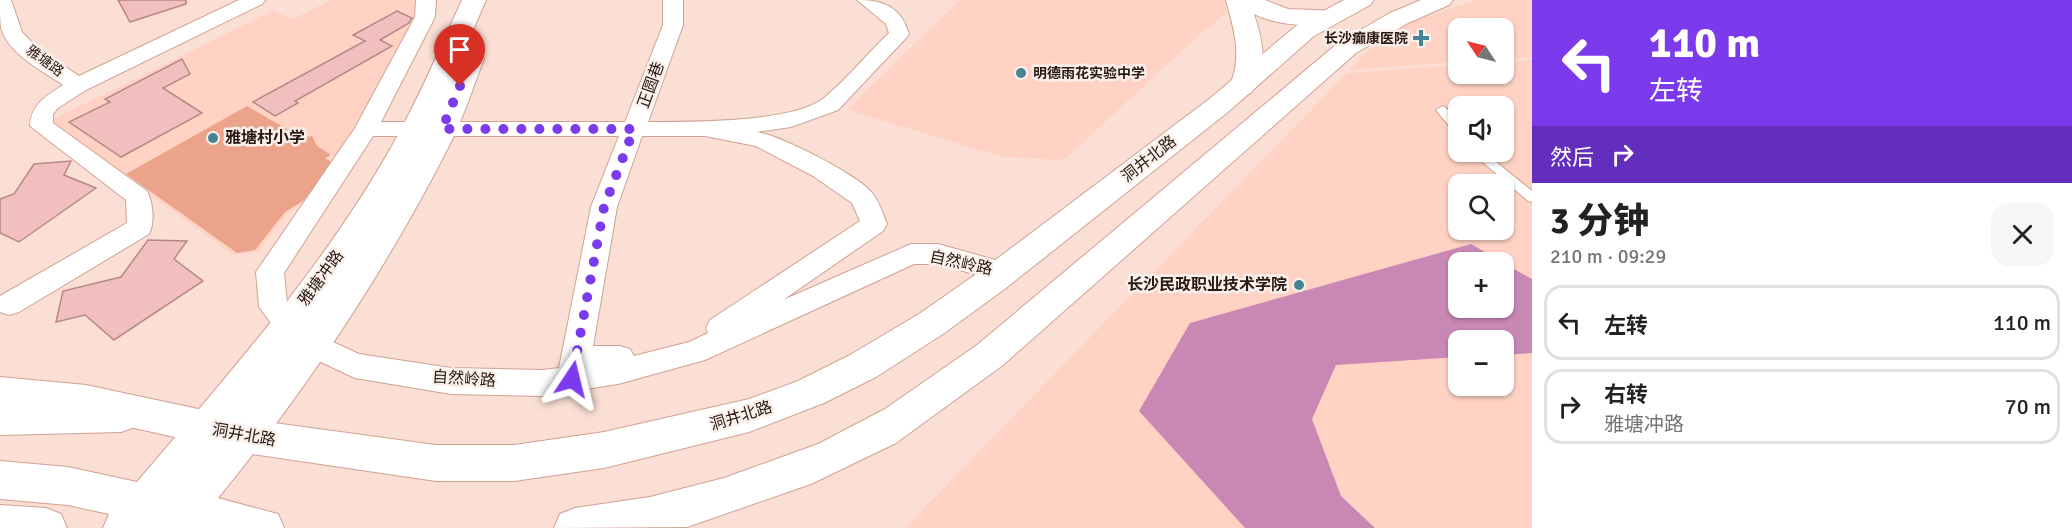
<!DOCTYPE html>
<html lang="zh">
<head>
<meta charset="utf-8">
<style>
	body { margin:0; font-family:Signika,"Noto Sans SC",sans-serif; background:#f6f6f6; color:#222; height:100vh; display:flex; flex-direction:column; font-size:22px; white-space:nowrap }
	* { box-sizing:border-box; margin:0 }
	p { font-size:20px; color:#767676 }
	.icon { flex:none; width:33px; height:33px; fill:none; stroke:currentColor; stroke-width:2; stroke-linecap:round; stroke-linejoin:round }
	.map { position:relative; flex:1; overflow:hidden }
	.side { display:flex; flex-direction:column; background:#fff; width:540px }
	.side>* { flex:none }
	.hud { background:#7c3aed; color:#fff; overflow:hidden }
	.needle { width:39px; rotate:305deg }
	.buttons { position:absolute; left:1448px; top:18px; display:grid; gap:12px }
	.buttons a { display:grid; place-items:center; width:66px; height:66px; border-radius:12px; background:#fff; box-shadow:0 2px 4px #0004; font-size:30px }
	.pin { position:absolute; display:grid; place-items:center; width:51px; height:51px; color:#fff; margin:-62px -26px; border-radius:50% 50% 50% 0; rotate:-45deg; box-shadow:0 0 6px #0007 }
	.pin .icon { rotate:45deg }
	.me { position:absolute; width:66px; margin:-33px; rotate:10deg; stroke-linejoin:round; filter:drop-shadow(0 0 4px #0008) }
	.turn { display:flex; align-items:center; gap:21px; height:126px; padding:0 18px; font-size:27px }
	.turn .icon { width:78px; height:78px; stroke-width:2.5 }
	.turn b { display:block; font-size:42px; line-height:51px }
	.then { display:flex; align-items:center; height:57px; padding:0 18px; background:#0003; gap:12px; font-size:22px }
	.round { display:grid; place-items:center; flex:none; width:63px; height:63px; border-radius:18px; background:#f6f6f6 }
	.overview { display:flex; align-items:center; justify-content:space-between; height:102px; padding:0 18px }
	h1 { font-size:36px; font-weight:800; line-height:45px }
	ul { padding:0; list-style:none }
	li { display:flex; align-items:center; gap:18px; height:75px; margin:0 12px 9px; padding:0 6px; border:3px solid #e0e0e0; border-radius:18px }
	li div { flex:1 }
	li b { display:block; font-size:22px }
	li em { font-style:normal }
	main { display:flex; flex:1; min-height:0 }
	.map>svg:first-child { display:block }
	.built { fill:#ffd2c3; fill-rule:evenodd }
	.green { fill:#eca38b }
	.water { fill:#c988b4 }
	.building { fill:#f1bfbe; stroke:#b78887; stroke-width:1.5 }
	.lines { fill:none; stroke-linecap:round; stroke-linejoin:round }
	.lane-casing { stroke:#d0a293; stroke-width:2 }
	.street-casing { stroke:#d0a293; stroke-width:2 }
	.secondary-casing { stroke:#d0a293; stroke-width:2 }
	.primary-casing { stroke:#d0a293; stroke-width:2 }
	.lane { fill:#fff; fill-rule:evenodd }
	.street { fill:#fff; fill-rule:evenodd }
	.secondary { fill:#fff; fill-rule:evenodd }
	.primary { fill:#fff; fill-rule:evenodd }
	.route { stroke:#7c3aed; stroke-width:10; stroke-dasharray:0 18 }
	.poi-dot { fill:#448497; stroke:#f9f0ec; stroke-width:2 }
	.labels { text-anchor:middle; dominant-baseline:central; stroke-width:5; stroke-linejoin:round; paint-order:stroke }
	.far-poi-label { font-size:14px; font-weight:bold; fill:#2a1913; stroke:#f9f0ec; text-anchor:end }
	.far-street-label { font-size:14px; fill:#2a1913; stroke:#f9f0ec }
	.street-label { font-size:16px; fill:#2a1913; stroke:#f9f0ec }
	.poi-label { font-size:16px; font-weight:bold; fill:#2a1913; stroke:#f9f0ec; text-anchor:start }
</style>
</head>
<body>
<main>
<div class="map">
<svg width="1532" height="528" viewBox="0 0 1532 528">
	<rect width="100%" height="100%" fill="#fbded4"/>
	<path class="built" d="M331,0H411L423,6L411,37L339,156L330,157L337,162L305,202L288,213L258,252L234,255L124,176L52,120L273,11L293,19Z
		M960,0H1243L1198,36L1064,160L1003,157L847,110Z
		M1476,0H1532V57L1503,59V28H1458V62L1349,70L1372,47L1400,26Z
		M1532,60V528H905L1347,73L1458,65V74H1503V62ZM1458,106H1503V152H1458ZM1458,184H1503V230H1458ZM1458,262H1503V308H1458ZM1458,340H1503V386H1458Z"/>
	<path class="green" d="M247,106L302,138L312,136L317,146L331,155L325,158L333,163L303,201L285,212L255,250L237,253L126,174Z"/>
	<path class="water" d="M1471,244L1503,262H1458V308H1503V263L1532,279V353L1503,355V340H1458V357L1336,365L1312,419L1341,496L1375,528H1245L1139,411L1190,323Z"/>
	<path class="building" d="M118,0H186V4L130,22Z
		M397,11L412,18L409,23L380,40L392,46L295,101L298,103L275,116L253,102L365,41L353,35Z
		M182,59L190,74L163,88L202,113L121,157L69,122L110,102L105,99Z
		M71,161L64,175L96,188L19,242L0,233V199L14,194L34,164Z
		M148,240L187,241L174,259L203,281L114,340L85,315L56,322L63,291L121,277Z"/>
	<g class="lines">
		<g class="lane-casing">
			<path id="lane" d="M1442,106L1446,108L1458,122V133L1454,132L1436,110Z
				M1471,152H1484L1532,191V202L1528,201Z"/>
		</g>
		<g class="street-casing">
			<path id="street" d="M0,0H11L22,32L37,48L79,76L239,0H265L262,4L86,90L58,108L53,114V123L147,191C153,202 155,223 149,234L19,312L9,315L0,312V296L127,223L126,200L30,126C31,104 46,96 63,85C43,71 8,54 1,28C0,20 0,9 0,0Z
				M416,0H436L435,17L381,122H625L663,25V0H683V25L648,122C688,122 793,123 824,98C847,79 867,54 889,33L886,24L857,0C884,0 901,7 909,34L906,38L838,110L791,127L757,132C781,136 859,175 873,194C879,202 883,214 887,224L883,231L783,300L911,244H938L1013,265L1017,272L1013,279L1003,282L938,264H914L705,360L618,384L542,396L451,394L355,378L289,347L259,307L256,272L355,128L415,17ZM373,136H619L591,207L559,368L542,370L451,368L359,354L309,331L287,304L284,273ZM642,136H705L756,146L813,176L852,203L860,221L710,320L706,328L708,333L689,342L634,356L630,349L620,346H593L617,207Z"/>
		</g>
		<g class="secondary-casing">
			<path id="secondary" d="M462,0H486L463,53L480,54L484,59C473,87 464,117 450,144C386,270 307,389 218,498L278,514L284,528H103L109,514L68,505L0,499V461L68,467L137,482C228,375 324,267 393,144C419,98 440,48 462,0Z
				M1226,0H1265L1288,9L1339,11L1342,16L1339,21C1312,28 1279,26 1254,14C1263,41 1269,68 1251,93L1242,95L1233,93L1229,87C1243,57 1234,30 1226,0Z
				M121,398L135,403L140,415L135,427L121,432L0,435V401Z"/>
		</g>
		<g class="primary-casing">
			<path id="primary" d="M1344,0H1374L1370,5L1314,36L1228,112L1006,288L943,334L876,377L824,403L749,432L604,468L514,481H436L245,453L86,417L0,409V377L86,385L245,419L436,445H514L604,432L749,399L798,381L850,355L919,314L982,270L1208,100L1296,26Z
				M1421,0H1453L1449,5L1408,23L1356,53L1003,365L896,443L811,484L687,527L554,528L560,514L575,508L650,497L724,478L818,444L885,409L977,345L1338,43L1390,13Z
				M0,505L46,508L61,514L67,528H0Z"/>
		</g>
		<use href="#lane" class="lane"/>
		<use href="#street" class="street"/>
		<use href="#secondary" class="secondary"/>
		<use href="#primary" class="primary"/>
	</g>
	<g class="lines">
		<path class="route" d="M460,86L442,129H634L604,207L572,379"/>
	</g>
	<g class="poi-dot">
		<path d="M1418 29h6v6h6v6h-6v6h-6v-6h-6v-6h6z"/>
		<circle cx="1021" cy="73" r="6"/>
		<circle cx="213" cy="138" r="6"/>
		<circle cx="1299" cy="285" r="6"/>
	</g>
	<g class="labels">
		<g class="far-poi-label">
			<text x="1408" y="38">长沙癫康医院</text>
			<text x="1033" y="73" text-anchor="start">明德雨花实验中学</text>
		</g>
		<g class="far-street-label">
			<text transform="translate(45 61) rotate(36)">雅塘路</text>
		</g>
		<g class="street-label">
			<text transform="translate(651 85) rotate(-70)">正圆巷</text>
			<text transform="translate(1149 159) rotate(-38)">洞井北路</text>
			<text transform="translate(961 263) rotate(12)">自然岭路</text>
			<text transform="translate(321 278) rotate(-54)">雅塘冲路</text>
			<text transform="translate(464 379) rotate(4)">自然岭路</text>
			<text transform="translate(741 416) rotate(-17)">洞井北路</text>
			<text transform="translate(244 435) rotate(10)">洞井北路</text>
		</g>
		<g class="poi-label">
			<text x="225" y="138">雅塘村小学</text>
			<text x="1287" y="285" text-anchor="end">长沙民政职业技术学院</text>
		</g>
	</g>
</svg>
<div class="buttons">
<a><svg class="needle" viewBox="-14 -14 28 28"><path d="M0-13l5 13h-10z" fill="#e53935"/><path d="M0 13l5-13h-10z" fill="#767676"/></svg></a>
<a><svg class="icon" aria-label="sound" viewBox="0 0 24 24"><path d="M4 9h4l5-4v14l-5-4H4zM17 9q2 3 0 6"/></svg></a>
<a><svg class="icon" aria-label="search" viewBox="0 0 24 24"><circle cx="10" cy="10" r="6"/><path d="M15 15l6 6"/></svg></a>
<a>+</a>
<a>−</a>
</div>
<div class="pin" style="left:460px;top:86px;background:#d93025"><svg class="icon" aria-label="arrive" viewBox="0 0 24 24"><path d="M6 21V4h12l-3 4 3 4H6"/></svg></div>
<svg class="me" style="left:572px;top:379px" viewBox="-20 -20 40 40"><path d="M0-17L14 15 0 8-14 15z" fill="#7c3aed" stroke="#fff" stroke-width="4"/></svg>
</div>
<section class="side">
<div class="hud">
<div class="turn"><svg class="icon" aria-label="left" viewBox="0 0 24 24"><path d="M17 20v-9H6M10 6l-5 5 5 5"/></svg><div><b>110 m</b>左转</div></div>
<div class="then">然后<svg class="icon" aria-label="right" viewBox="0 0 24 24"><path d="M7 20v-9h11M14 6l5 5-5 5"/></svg></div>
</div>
<div class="overview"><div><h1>3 分钟</h1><p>210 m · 09:29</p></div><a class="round"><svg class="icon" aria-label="close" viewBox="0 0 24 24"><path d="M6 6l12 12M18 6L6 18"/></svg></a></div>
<ul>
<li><svg class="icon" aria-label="left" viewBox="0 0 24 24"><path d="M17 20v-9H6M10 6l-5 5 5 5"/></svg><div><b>左转</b></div><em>110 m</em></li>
<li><svg class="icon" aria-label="right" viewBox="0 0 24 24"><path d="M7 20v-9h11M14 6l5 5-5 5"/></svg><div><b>右转</b><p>雅塘冲路</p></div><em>70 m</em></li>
</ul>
</section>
</main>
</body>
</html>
